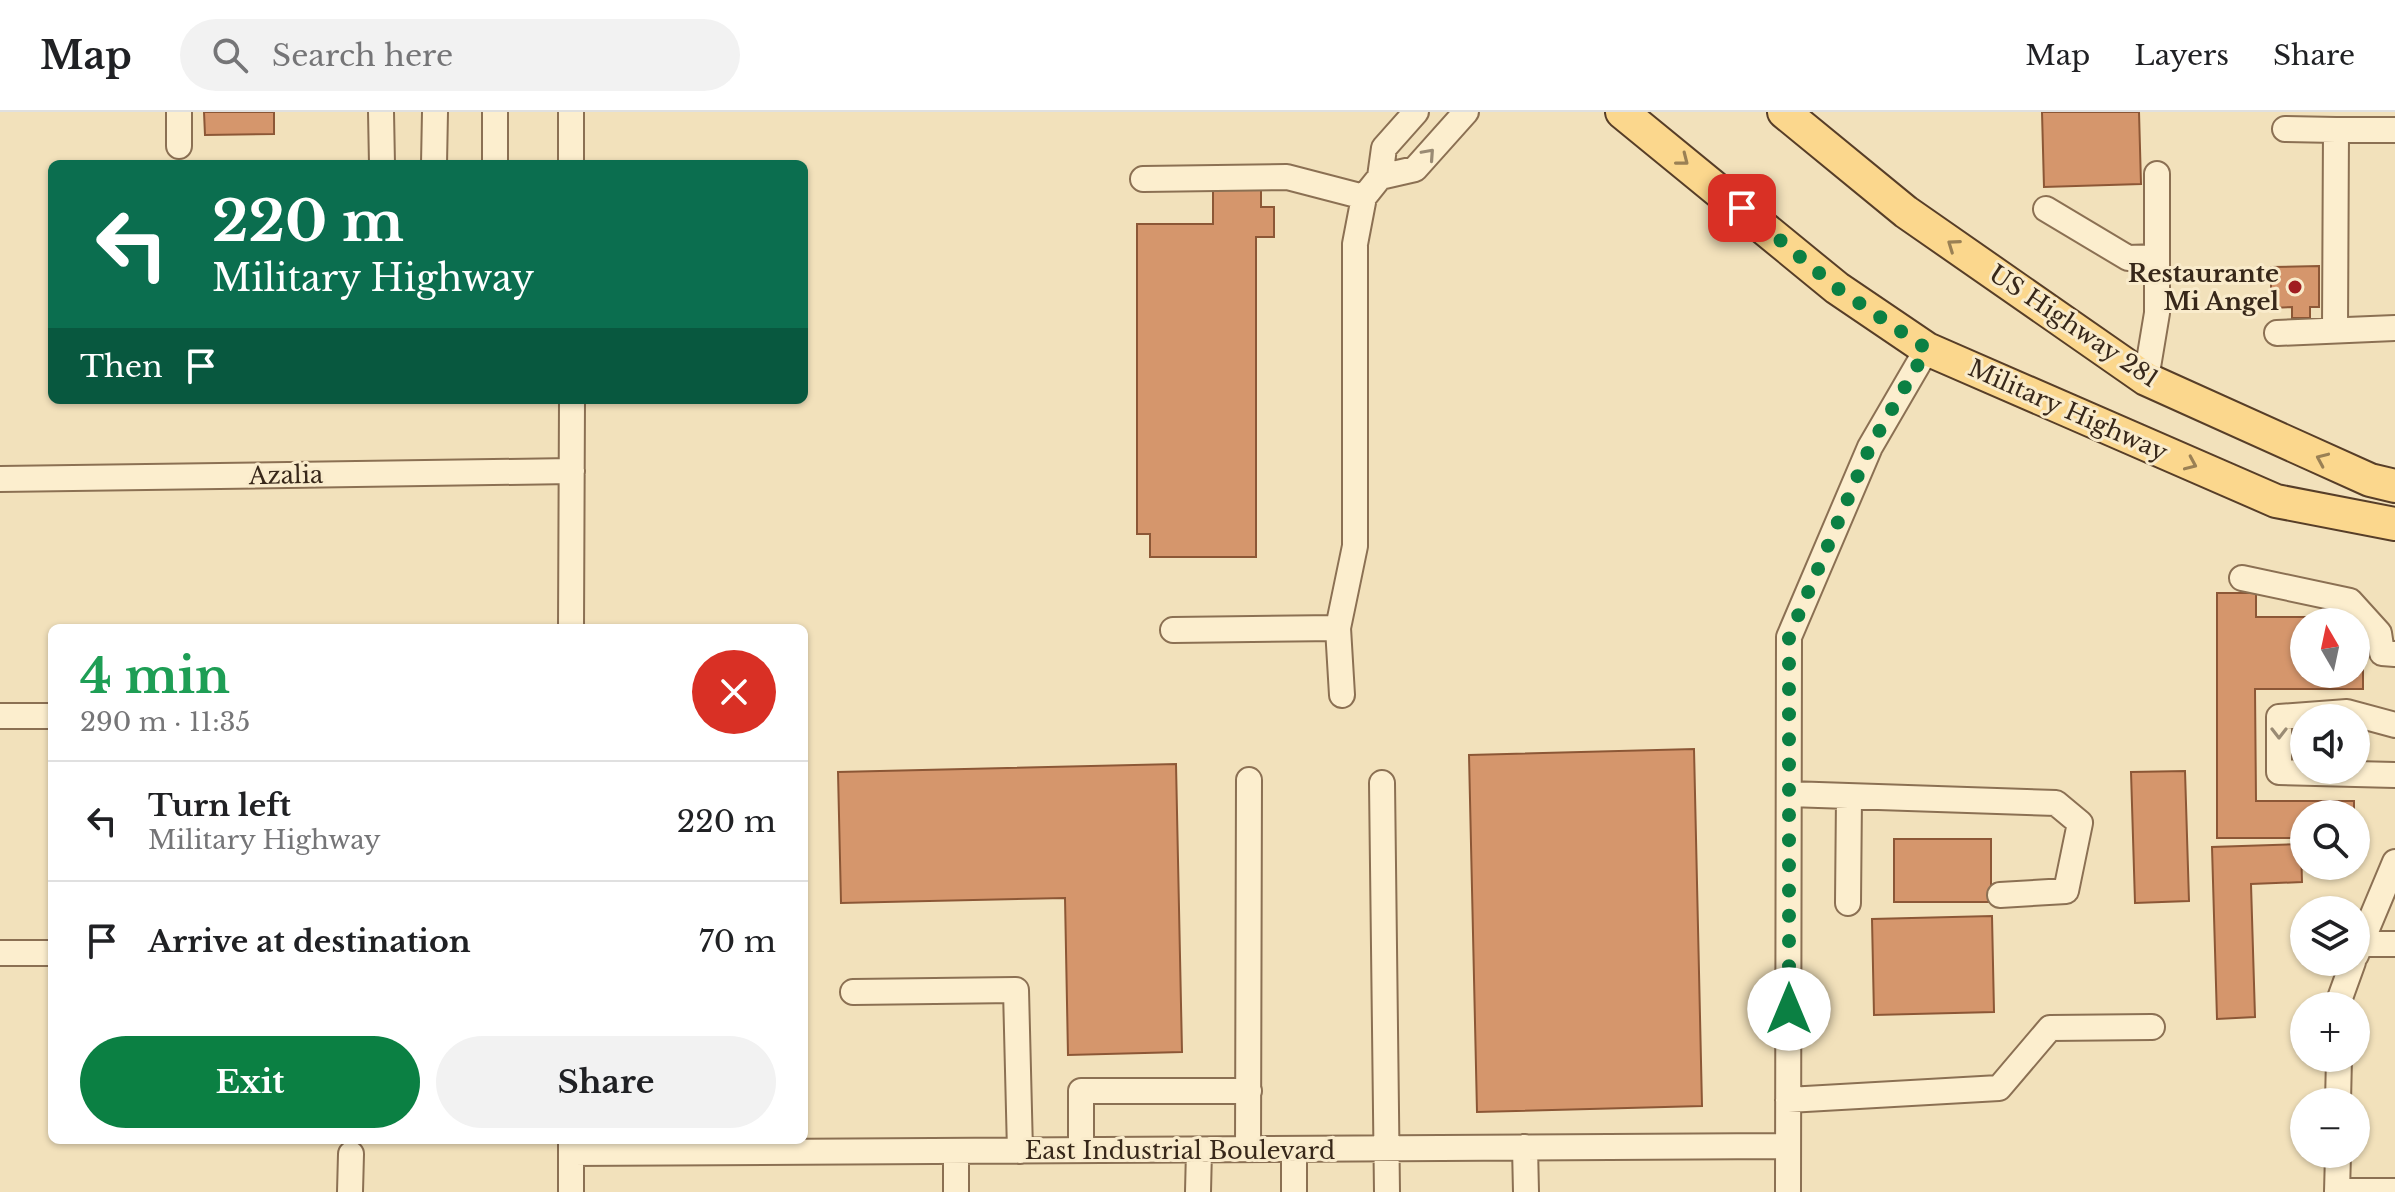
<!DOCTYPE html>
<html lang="en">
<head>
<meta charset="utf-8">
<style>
	body { margin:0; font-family:"Libre Baskerville",serif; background:#f2f2f2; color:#202124; height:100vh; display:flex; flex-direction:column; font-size:30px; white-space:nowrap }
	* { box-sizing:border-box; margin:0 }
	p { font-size:26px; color:#757577 }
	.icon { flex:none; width:44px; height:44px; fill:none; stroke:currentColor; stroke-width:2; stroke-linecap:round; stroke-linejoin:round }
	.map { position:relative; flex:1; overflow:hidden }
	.side { position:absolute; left:48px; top:512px; width:760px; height:520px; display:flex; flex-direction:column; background:#fff; border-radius:12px; box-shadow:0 2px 6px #0004 }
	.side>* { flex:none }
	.banner { position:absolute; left:48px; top:48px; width:760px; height:244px; border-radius:12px; box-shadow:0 2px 6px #0004; background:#0b6e4f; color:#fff; overflow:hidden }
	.needle { width:52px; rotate:351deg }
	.tools { position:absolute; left:2290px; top:496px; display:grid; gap:16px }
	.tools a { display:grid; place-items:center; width:80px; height:80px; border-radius:50%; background:#fff; box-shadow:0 2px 6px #0004; font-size:40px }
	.pin { position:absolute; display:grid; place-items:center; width:68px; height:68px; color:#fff; margin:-34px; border-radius:16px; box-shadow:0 4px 12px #0006 }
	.me { position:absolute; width:88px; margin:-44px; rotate:0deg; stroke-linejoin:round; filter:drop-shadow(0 0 6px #0008) }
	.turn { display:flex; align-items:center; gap:28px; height:168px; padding:0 32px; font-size:36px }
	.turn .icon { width:104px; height:104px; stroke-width:2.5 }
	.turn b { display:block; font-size:56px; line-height:68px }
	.then { display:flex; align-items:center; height:76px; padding:0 32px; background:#0003; gap:16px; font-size:30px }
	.round { display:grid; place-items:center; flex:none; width:84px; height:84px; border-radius:42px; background:#f2f2f2 }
	.overview { display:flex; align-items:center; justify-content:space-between; height:136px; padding:0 32px }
	h1 { font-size:48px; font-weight:800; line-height:60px; color:#1e9e55 }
	.primary-button { display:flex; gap:16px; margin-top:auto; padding:16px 32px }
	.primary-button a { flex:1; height:92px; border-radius:48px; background:#0b8043; color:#fff; font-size:32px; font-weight:800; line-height:92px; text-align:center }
	.primary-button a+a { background:#f2f2f2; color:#202124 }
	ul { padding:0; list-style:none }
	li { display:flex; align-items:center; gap:24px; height:120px; padding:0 32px; border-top:2px solid #e0e0e0 }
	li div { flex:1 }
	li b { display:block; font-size:30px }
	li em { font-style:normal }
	header { display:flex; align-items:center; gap:48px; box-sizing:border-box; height:112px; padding:0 40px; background:#fff; border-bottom:2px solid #e0e0e0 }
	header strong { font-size:38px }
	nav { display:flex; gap:44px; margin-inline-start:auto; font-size:28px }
	.search { width:560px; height:72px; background:#f2f2f2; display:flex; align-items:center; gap:20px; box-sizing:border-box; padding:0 28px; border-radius:44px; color:#757577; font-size:30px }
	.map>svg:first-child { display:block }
	.building { fill:#d5966c; stroke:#8c5736; stroke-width:2 }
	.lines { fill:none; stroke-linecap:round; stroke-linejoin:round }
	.minor-casing { stroke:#8b7053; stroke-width:28 }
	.major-casing { stroke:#573e28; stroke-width:36 }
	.minor { stroke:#fceece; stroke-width:24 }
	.major { stroke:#fbd78d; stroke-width:32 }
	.oneway { stroke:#9a8b74 }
	.oneway2 { stroke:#9a8054 }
	.route { stroke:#0b8043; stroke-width:14; stroke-dasharray:0 25.2 }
	.poi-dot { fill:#a01d20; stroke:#f9ebcb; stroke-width:3 }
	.labels { text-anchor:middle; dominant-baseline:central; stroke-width:6; stroke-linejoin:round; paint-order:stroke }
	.poi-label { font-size:24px; font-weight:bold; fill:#38281a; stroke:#f9ebcb; text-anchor:end }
	.street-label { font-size:24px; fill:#38281a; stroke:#f9ebcb }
</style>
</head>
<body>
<header>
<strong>Map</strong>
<div class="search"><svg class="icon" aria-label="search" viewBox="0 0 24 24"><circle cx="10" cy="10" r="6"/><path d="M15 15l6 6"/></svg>Search here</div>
<nav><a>Map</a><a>Layers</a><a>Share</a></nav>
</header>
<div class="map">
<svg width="2395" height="1080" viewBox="0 0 2395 1080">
	<rect width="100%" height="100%" fill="#f2e1bb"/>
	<path class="building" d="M204,0H274V22L205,23Z
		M2042,0H2139L2141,72L2044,75Z
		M1213,76H1261V95H1274V125H1256V445H1150V422H1137V112H1213Z
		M2319,154V195H2310V206H2292V195L2271,196V155Z
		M2217,481H2256V505H2338V510H2304V562H2356V539H2363V577H2255L2256,689H2354V702H2304V726H2217Z
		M1694,637L1702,994L1477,1000L1469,643Z
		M1176,652L1182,940L1068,943L1065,786L841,791L838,660Z
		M2185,659L2189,789L2135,791L2131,660Z
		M1894,727H1991V790H1894Z
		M2301,732L2302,770L2251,772L2255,905L2217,907L2212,735Z
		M1992,804L1994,900L1874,903L1872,807Z"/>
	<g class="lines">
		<g class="minor-casing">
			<path id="minor" d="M381,0L382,52
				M495,0V52
				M571,0V52
				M2285,17L2336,18
				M179,34V0
				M434,52L435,0
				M1380,65L1415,57L1466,0
				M1143,67L1287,65L1364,85
				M2046,97L2128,146L2157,145
				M2335,218L2336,18H2395
				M2277,221L2395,216
				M2146,267L2157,201V62
				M0,367L572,359
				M2242,466L2350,489L2379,521L2382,541L2395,542
				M571,516L572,288
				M1173,518L1338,516
				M1342,583L1338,516L1355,434V132L1364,85L1380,65L1384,36L1416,0
				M0,604H52
				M2395,613L2347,600L2279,605V660L2395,663
				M1382,671L1387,1080
				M1789,682L2056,691L2080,711L2066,779L2000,783
				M1848,791L1849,685
				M2360,832H2395
				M0,841H52
				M2356,843L2395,750
				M853,880L1016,878L1020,1039
				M2340,894V886L2353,850
				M1788,988L1999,976L2050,916L2152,915
				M2338,990L2339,946
				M571,1028V1080
				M1525,1035L1526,1080
				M1248,1037L1249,668
				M1081,1038V979H1249
				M956,1039V1080
				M571,1041L1788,1034
				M2337,1079H2395
				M350,1080L351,1042
				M1198,1080L1199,1038
				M1294,1080V1037
				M1788,1080L1789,525L1870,335L1927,237
				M2337,1080L2338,1042"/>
		</g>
		<g class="major-casing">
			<path id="major" d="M1622,0L1837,176L1927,237L2276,389L2395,412
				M1784,0L1906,100L2146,267L2370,368L2395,374"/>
		</g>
		<use href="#minor" class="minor"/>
		<use href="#major" class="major"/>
	</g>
	<defs><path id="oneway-chevron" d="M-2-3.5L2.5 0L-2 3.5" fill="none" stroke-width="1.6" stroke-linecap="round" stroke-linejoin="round" transform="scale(2)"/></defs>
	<g class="oneway">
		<use href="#oneway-chevron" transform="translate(1429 42) rotate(-48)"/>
		<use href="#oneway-chevron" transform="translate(2279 621) rotate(90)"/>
	</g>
	<g class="oneway2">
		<use href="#oneway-chevron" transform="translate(1683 48) rotate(38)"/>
		<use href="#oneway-chevron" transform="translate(1953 133) rotate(-145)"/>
		<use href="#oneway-chevron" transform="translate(2322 347) rotate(-156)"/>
		<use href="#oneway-chevron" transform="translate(2191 352) rotate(24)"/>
	</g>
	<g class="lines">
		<path class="route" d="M1742,96L1837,176L1927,237L1870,335L1789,525V897"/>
	</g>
	<circle class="poi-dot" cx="2295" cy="175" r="8"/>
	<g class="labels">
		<g class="poi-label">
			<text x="2279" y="161">Restaurante<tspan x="2279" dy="28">Mi Angel</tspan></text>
		</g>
		<g class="street-label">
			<text transform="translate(2074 214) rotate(34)">US Highway 281</text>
			<text transform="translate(2068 298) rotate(24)">Military Highway</text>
			<text transform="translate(286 363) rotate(-1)">Azalia</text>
			<text x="1180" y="1038">East Industrial Boulevard</text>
		</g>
	</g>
</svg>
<div class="tools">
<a><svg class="needle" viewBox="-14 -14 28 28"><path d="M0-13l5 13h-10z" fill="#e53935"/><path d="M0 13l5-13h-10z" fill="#757577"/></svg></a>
<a><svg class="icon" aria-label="sound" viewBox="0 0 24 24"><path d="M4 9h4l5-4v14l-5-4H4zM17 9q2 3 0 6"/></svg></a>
<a><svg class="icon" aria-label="search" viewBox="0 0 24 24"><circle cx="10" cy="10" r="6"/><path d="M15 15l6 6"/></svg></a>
<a><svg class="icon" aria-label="layers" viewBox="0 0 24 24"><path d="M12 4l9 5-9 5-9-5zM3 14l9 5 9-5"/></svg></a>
<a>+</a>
<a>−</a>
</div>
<div class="pin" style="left:1742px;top:96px;background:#d93025"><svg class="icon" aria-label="arrive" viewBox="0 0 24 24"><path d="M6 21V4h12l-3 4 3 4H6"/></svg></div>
<svg class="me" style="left:1789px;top:897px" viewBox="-20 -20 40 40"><circle r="19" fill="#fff"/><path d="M0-13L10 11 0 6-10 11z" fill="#0b8043"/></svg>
<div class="banner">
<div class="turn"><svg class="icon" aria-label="left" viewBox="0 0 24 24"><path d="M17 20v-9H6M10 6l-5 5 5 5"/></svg><div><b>220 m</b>Military Highway</div></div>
<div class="then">Then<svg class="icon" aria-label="arrive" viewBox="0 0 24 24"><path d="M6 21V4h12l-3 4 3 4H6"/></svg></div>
</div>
<section class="side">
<div class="overview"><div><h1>4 min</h1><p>290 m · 11:35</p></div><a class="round" style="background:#d93025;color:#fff"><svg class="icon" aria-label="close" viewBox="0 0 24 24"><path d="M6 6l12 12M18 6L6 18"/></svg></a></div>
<ul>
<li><svg class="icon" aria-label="left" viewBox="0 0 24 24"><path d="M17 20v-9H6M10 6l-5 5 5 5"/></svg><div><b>Turn left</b><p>Military Highway</p></div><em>220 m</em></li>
<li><svg class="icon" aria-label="arrive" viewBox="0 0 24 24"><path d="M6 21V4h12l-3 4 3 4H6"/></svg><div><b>Arrive at destination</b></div><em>70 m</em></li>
</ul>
<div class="primary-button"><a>Exit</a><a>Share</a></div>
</section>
</div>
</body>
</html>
